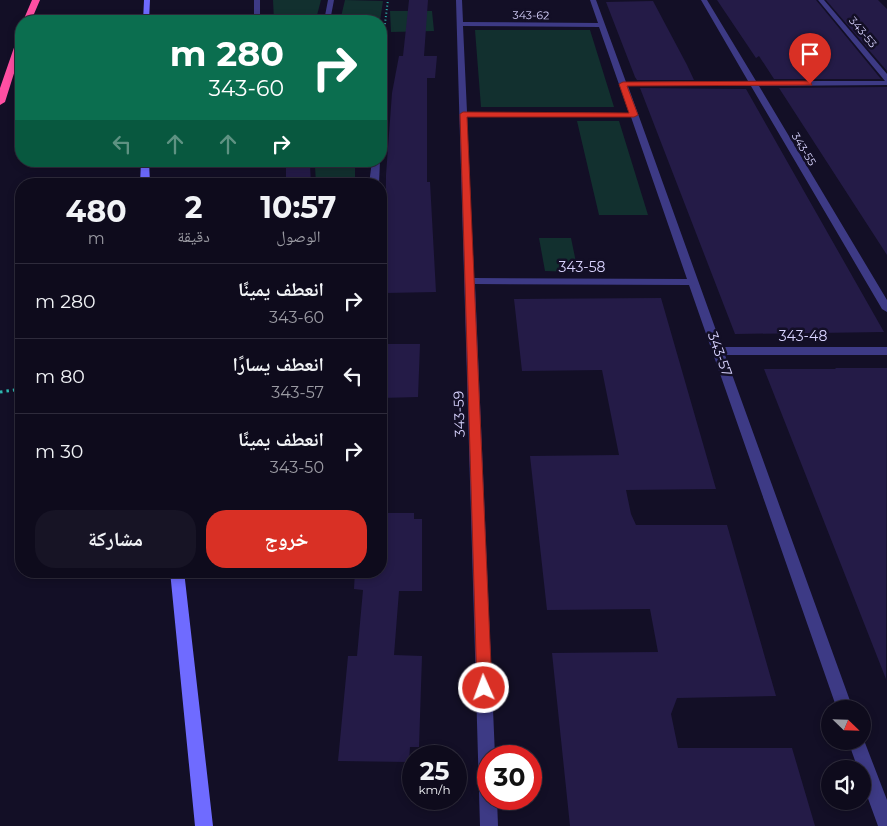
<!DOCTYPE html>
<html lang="ar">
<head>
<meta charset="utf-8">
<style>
	body { margin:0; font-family:Montserrat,"Noto Naskh Arabic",sans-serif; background:#171425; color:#f1f3f6; direction:rtl; height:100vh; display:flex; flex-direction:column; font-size:19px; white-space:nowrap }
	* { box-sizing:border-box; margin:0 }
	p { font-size:16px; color:#9b9ba3 }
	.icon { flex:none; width:28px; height:28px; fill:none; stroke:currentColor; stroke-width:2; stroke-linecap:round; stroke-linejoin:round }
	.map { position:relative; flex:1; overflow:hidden; direction:ltr }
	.side { position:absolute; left:15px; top:178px; width:372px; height:400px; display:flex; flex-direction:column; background:#0e0b1c; border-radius:20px; box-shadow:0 2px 8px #0003,0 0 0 1px #2e2b3b; direction:rtl }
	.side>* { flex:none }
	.banner { position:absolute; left:15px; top:15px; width:372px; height:152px; border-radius:20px; box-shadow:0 2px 8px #0003,0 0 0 1px #2e2b3b; direction:rtl; background:#0b6e4f; color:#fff; overflow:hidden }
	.needle { width:32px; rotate:113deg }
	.buttons { position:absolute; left:821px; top:700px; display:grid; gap:10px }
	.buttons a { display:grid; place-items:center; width:50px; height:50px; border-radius:50%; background:#0e0b1c; box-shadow:0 2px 8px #0003,0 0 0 1px #2e2b3b; font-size:25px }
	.speed { position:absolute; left:402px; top:745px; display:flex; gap:10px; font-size:25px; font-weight:700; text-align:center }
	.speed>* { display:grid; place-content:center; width:65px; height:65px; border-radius:50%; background:#0e0b1c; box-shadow:0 2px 8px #0003,0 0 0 1px #2e2b3b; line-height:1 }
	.speed small { font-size:12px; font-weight:400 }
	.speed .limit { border:8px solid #d22; background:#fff; color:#111 }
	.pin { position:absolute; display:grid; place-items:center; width:42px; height:42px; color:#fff; margin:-51px -21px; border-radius:50% 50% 50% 0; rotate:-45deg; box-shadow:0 0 5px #0007 }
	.pin .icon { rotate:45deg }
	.me { position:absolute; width:55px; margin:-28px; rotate:358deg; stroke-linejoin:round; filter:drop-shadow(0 0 4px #0008) }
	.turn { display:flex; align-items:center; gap:18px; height:105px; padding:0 20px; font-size:22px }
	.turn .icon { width:65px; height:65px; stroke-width:2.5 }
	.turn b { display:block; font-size:35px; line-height:42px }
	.lanes { display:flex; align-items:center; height:48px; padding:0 20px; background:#0003; justify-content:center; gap:25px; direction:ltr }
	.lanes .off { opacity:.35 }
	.eta { display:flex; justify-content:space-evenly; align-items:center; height:85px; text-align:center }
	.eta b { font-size:30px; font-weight:700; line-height:35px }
	.button { display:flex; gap:10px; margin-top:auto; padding:10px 20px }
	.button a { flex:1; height:58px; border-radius:20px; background:#d93025; color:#fff; font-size:20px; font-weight:700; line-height:58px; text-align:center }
	.button a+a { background:#171425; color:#f1f3f6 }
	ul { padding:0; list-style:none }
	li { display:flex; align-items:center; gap:15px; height:75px; padding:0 20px; border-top:1px solid #2e2b3b }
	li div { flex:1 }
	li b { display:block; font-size:19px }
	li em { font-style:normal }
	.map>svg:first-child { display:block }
	.green { fill:#12302f }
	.building { fill:#241b47 }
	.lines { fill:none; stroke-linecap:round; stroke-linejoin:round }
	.path-far2 { stroke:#2fb8b0; stroke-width:2; stroke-dasharray:1 2.5; stroke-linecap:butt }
	.path-far1 { stroke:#2fb8b0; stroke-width:2.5; stroke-dasharray:2 3; stroke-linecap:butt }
	.path { stroke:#2fb8b0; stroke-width:3; stroke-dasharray:2.5 4; stroke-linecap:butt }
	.lane { fill:#3d3a85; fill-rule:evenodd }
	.street { fill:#3d3a85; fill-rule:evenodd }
	.secondary { fill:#6f6bff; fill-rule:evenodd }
	.highway { fill:#ff4fa3; fill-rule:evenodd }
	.route { fill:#d93025; stroke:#8d1f18 }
	.labels { text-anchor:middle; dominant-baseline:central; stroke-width:5; stroke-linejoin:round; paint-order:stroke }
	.far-street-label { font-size:11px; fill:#d9d4ff; stroke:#130f26 }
	.street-label { font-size:14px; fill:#d9d4ff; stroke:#130f26 }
</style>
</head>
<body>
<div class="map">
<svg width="887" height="826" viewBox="0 0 887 826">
	<rect width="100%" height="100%" fill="#130f26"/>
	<path class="green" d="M273,0H321L316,19L274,21Z
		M345,0L383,1L380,21H340Z
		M390,11H432L434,31L391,32Z
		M475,30H590L614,107H481Z
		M577,121H619L648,215H599Z
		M355,165V184H316L315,166Z
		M539,238H571L578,272L545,271Z"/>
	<path class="building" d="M409,0H428L424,56H437L435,78H427V182H430L436,292L385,293L386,175L392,93L399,56H403Z
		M717,0H816L881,79H774L759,56L756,58Z
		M826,0H878L887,9V71Z
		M653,1L687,65L694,80H637L635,77L606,2Z
		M887,87V255L779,88Z
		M640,88L746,89L884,332L735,334Z
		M310,164L311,184H286V165Z
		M661,298L716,489L626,490L631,514L636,525H727L776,696L677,698L671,714L678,748H792L815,826H570L552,653L658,652L650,609L547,610L530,456L619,455L602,370L522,371L514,299Z
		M381,344H420L418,397L381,398Z
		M835,368H887L886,679L764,369H836Z
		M381,513H414V519H422V591H399L394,655L422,656L419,747H410L409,762L338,761L348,656H357L363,590L354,589L355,571H381Z"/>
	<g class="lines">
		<path class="path-far2" d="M384,31L388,0"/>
		<path class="path-far1" d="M317,164L360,162"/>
		<path class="path" d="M0,392L21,389"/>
		<path class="lane" d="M254,0H260V21H254Z
			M328,0H334L330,21H324Z
			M381,40L385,42V75L381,77Z
			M372,161H380L379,184H369Z"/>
		<path class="street" d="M456,0H462L463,22L598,23L590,0H596L626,82L748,81L701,0H707L756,81H885L818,0H824L887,74V85L759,86L887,300V312L882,309L751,86H628L722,347H887V355H725L853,709H837L689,285L475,284L495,756H489V799H497L498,826H480ZM463,26L599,27L629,113L467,112ZM467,116L631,117L687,279L474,278Z
			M862,735L887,800V826H878L862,782V769H858L848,741H862Z"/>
		<path class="secondary" d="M144,0H150L149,21H143Z
			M141,161H149L150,184H140Z
			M170,571H184L213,826H195Z"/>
		<path class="highway" d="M32,0H40L31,21H23Z
			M18,36H21V51L5,102L0,105V88Z"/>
	</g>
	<path class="route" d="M810,81L812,85L627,86L638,115L634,117H467L492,688L490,693L484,695L479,693L477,688L460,114L463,112L629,113L619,84L623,82Z"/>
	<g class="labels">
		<g class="far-street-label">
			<text transform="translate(531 15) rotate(1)">343-62</text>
			<text transform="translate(863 32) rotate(50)">343-53</text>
			<text transform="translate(804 149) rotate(59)">343-55</text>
		</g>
		<g class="street-label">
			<text x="582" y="267">343-58</text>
			<text x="803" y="336">343-48</text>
			<text transform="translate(720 354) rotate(70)">343-57</text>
			<text transform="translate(459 414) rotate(-92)">343-59</text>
		</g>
	</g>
</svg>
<div class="buttons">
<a><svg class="needle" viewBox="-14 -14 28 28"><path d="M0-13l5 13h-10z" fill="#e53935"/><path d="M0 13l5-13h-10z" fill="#9b9ba3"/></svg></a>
<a><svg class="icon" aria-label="sound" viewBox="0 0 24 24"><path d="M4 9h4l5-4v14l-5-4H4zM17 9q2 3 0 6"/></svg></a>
</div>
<div class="speed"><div>25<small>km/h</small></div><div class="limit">30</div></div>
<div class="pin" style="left:810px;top:84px;background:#d93025"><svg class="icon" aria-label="arrive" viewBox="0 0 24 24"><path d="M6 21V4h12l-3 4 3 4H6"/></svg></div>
<svg class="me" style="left:484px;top:688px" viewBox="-20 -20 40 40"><circle r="17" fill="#d93025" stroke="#fff" stroke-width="3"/><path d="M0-11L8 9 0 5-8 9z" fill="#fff"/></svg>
<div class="banner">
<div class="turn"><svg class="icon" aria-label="right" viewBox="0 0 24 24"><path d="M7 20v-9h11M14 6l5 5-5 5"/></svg><div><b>280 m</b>343-60</div></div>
<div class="lanes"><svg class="icon off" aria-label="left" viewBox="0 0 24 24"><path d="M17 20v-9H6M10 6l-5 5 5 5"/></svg><svg class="icon off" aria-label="ahead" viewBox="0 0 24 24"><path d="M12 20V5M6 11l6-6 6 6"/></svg><svg class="icon off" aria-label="ahead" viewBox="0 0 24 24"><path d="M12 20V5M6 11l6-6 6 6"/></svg><svg class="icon" aria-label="right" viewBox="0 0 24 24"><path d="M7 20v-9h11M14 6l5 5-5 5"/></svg></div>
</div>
<section class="side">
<div class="eta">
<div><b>10:57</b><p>الوصول</p></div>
<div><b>2</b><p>دقيقة</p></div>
<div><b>480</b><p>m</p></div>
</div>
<ul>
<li><svg class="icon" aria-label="right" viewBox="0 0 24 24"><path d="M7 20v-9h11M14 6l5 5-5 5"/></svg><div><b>انعطف يمينًا</b><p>343-60</p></div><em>280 m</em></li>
<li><svg class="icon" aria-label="left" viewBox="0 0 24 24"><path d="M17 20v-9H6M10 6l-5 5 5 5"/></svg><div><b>انعطف يسارًا</b><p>343-57</p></div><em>80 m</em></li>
<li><svg class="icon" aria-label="right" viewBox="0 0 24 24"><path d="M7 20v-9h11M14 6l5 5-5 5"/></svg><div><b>انعطف يمينًا</b><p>343-50</p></div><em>30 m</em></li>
</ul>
<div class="button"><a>خروج</a><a>مشاركة</a></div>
</section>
</div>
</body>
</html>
